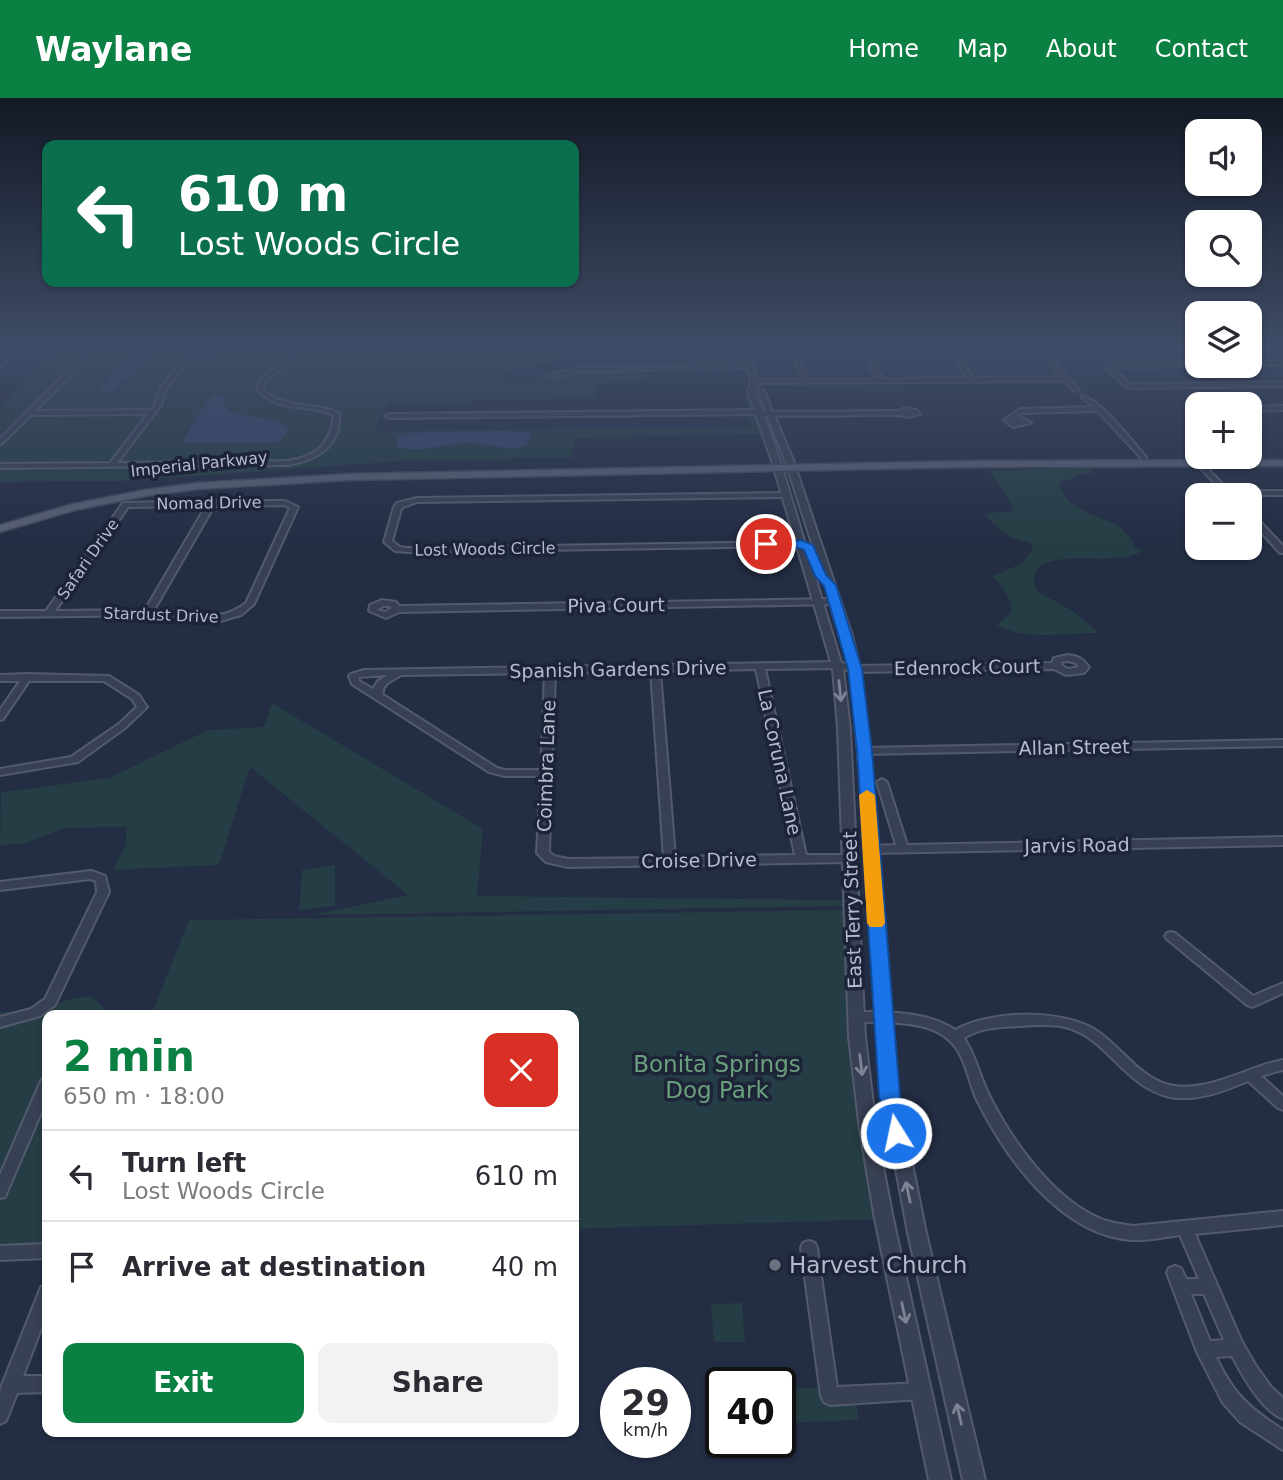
<!DOCTYPE html>
<html lang="en">
<head>
<meta charset="utf-8">
<style>
	body { margin:0; font-family:"DejaVu Sans",sans-serif; background:#f2f2f3; color:#2b2b33; height:100vh; display:flex; flex-direction:column; font-size:26px; white-space:nowrap }
	* { box-sizing:border-box; margin:0 }
	p { font-size:23px; color:#7c7c81 }
	.icon { flex:none; width:38px; height:38px; fill:none; stroke:currentColor; stroke-width:2; stroke-linecap:round; stroke-linejoin:round }
	.map { position:relative; flex:1; overflow:hidden }
	.sheet { position:absolute; left:42px; top:912px; width:537px; height:427px; display:flex; flex-direction:column; background:#fff; border-radius:14px; box-shadow:0 2px 5px #0004 }
	.sheet>* { flex:none }
	.banner { position:absolute; left:42px; top:42px; width:537px; height:147px; border-radius:14px; box-shadow:0 2px 5px #0004; background:#0b6e4f; color:#fff; overflow:hidden }
	.controls { position:absolute; left:1185px; top:21px; display:grid; gap:14px }
	.controls a { display:grid; place-items:center; width:77px; height:77px; border-radius:14px; background:#fff; box-shadow:0 2px 5px #0004; font-size:35px }
	.speed { position:absolute; left:600px; top:1269px; display:flex; gap:14px; font-size:35px; font-weight:700; text-align:center }
	.speed>* { display:grid; place-content:center; width:91px; height:91px; border-radius:50%; background:#fff; box-shadow:0 2px 5px #0004; line-height:1 }
	.speed small { font-size:18px; font-weight:400 }
	.speed .limit { border:4px solid #111; border-radius:10px; background:#fff; color:#111 }
	.pin { position:absolute; display:grid; place-items:center; width:60px; height:60px; color:#fff; margin:-30px; border:4px solid #fff; border-radius:50%; box-shadow:0 2px 7px #0007 }
	.me { position:absolute; width:77px; margin:-38px; rotate:350deg; stroke-linejoin:round; filter:drop-shadow(0 0 5px #0008) }
	.turn { display:flex; align-items:center; gap:24px; height:147px; padding:0 21px; font-size:32px }
	.turn .icon { width:91px; height:91px; stroke-width:2.5 }
	.turn b { display:block; font-size:49px; line-height:60px }
	.round { display:grid; place-items:center; flex:none; width:74px; height:74px; border-radius:14px; background:#f2f2f3 }
	.head { display:flex; align-items:center; justify-content:space-between; height:119px; padding:0 21px }
	h1 { font-size:42px; font-weight:600; line-height:52px; color:#0b8043 }
	.cta { display:flex; gap:14px; margin-top:auto; padding:14px 21px }
	.cta a { flex:1; height:80px; border-radius:14px; background:#0b8043; color:#fff; font-size:28px; font-weight:600; line-height:80px; text-align:center }
	.cta a+a { background:#f2f2f3; color:#2b2b33 }
	ul { padding:0; list-style:none }
	li { display:flex; align-items:center; gap:21px; height:91px; padding:0 21px; border-top:2px solid #e1e1e2 }
	li div { flex:1 }
	li b { display:block; font-size:26px }
	li em { font-style:normal }
	header { display:flex; align-items:center; gap:42px; box-sizing:border-box; height:98px; padding:0 35px; background:#0b8043; color:#fff }
	header strong { font-size:33px }
	nav { display:flex; gap:38px; margin-inline-start:auto; font-size:24px }
	.map>svg:first-child { display:block }
	.green { fill:#253d44; fill-rule:evenodd }
	.water { fill:#36456c }
	.lines { fill:none; stroke-linecap:round; stroke-linejoin:round }
	.minor-casing { stroke:#535a6d; stroke-width:4 }
	.tertiary-casing { stroke:#535a6d; stroke-width:4 }
	.primary-casing { stroke:#42485c; stroke-width:3 }
	.minor { fill:#384053; fill-rule:evenodd }
	.tertiary { fill:#384053; fill-rule:evenodd }
	.primary { fill:#565e73; fill-rule:evenodd }
	.oneway { stroke:#7d8496 }
	.route { fill:#1a73e8; stroke:#114b97; stroke-width:2 }
	.slow { fill:#f59e0b }
	.worship-dot { fill:#6b7280; stroke:#1d2438; stroke-width:2.5 }
	.labels { text-anchor:middle; dominant-baseline:central; stroke-width:7; stroke-linejoin:round; paint-order:stroke }
	.far-street-label { font-size:16px; fill:#b5bbcd; stroke:#1d2438 }
	.street-label { font-size:19px; fill:#b5bbcd; stroke:#1d2438 }
	.near-park-label { font-size:23px; fill:#6aa07d; stroke:#1d2438 }
	.near-poi-label { font-size:23px; fill:#b5bbcd; stroke:#1d2438; text-anchor:start }
</style>
</head>
<body>
<header>
<strong>Waylane</strong>
<nav><a>Home</a><a>Map</a><a>About</a><a>Contact</a></nav>
</header>
<div class="map">
<svg width="1283" height="1382" viewBox="0 0 1283 1382">
	<rect width="100%" height="100%" fill="#232d44"/>
	<path class="green" d="M60,250H136L98,295L113,294L138,267L167,250H567L560,263L502,273L498,281L522,285L589,272L632,271L642,274L648,283L595,285L594,300L388,305L374,333L750,329L745,299L750,300L763,336L576,340L571,360L415,362L122,383L0,384V308ZM225,299L224,307L240,317L280,324L272,345H184L183,343L201,317L205,305Z
		M1093,370L1091,375L1076,377L1074,381L1060,384L1059,388C1063,394 1067,402 1073,406C1096,424 1123,419 1135,449L1143,453C1114,470 1056,450 1036,472L1034,483L1037,493L1073,513L1099,535C1069,535 1021,543 997,527L1012,514C1010,498 1003,489 992,478L1021,466L1033,451L1029,444C1010,444 997,429 984,416L1010,413L1013,409L989,372Z
		M272,605L483,731L477,798L844,802L845,808L311,817L408,797L250,669L219,767L113,772L126,746V729L65,730L23,746L0,747L1,694L109,680L208,632L264,629Z
		M335,767V808L299,812L302,772Z
		M852,812L857,939L884,1121L574,1131V917H151L189,822Z
		M90,898L103,909L106,917H47V1158L43,1154L0,1150V914L46,911L70,901Z
		M742,1205L745,1244H714L711,1206Z
		M853,1288L859,1322L784,1325L780,1291Z"/>
	<path class="water" d="M136,250H167C143,259 129,276 113,294L97,295Z
		M216,296L225,299L224,307C241,325 273,314 289,331L281,342L272,345H184L183,343C191,331 205,301 216,296Z
		M505,333L528,335L530,336L529,346C513,356 488,345 469,345C446,345 420,356 398,349L397,339L408,335Z"/>
	<g class="lines">
		<g class="minor-casing">
			<path id="minor" d="M15,250H21L0,268V263Z
				M91,250H97L35,313L151,312L155,307L160,290L186,260L211,252L269,250L211,256L190,262L166,290L161,307L117,365L288,363C317,358 330,347 334,317C309,305 274,315 257,290L260,282L292,255L294,250H300L296,257L265,284L263,290C277,311 317,304 339,315C342,348 317,362 288,367L0,370V366L110,365L148,316L31,317L0,347V341Z
				M790,250H796L808,282L876,281L869,267L882,254L885,256L875,267L882,281L968,280L953,259L956,257L974,280L1062,279L1036,250H1042L1079,292L1074,293L1065,283L752,285V283L754,282H802Z
				M1188,250H1195L1197,252V257Z
				M1250,263H1283V267H1250Z
				M1197,264V268L1118,269L1114,271L1128,285L1133,286L1283,284V288L1133,290L1124,287L1107,271L1117,265Z
				M751,267L752,268L749,270L581,273L550,280L547,278L581,269Z
				M1082,298C1099,300 1133,344 1146,359V361H1142L1098,313L1021,315L1017,318L1031,325L1013,329L1004,322L1020,311L1094,309L1082,300Z
				M1283,308V312L1250,313V309Z
				M904,310L916,312L920,316L908,319L901,317L761,318L758,316L388,320L385,318L388,316L759,312L762,314L900,313Z
				M1241,359H1247V361C1242,365 1228,367 1223,363Z
				M1198,365H1202L1229,393H1283V397H1225L1198,367Z
				M786,395L790,397L789,399L417,404L403,409L401,411L392,443L400,449L408,450L801,444H804V448L408,454L395,453L384,444L394,409L397,405L417,400Z
				M212,403H285L298,409L254,506L241,517L217,524L162,517L0,519V513H46L123,405ZM284,407L290,410L246,505C214,529 190,511 154,512L214,408ZM206,408L145,512L55,513L128,409Z
				M1250,416H1253L1283,448V455H1280L1250,422Z
				M835,501L838,502V506L399,514L386,520L369,513L370,507L382,502L396,504L399,508ZM383,508H390L392,510L385,514L377,512Z
				M1068,557C1078,558 1083,561 1089,569L1084,575L1066,577L1054,571L855,574L837,570L765,571L806,757H853L855,760L849,764L568,769L546,764L537,755L541,678H505L489,674L352,586L349,578L351,576L364,572L837,564L855,568L1052,565L1054,560ZM1068,563L1076,565L1079,569L1068,571L1061,567V564ZM756,571L795,757L675,759L660,573ZM651,573L664,760L568,761L554,758L549,754L555,575ZM545,575L541,672H505L497,670L383,597C381,585 393,583 401,577ZM388,577L378,583L373,591L359,583V579Z
				M27,576L109,578L139,597L147,609L125,630L78,664L0,677V671L71,659L119,626L137,609L132,601L104,583H29L3,621L0,622V612L20,583H0V577Z
				M1283,642V648L864,656L859,653L864,650Z
				M882,681L887,684L907,747L1283,739V747L871,755L865,751L867,748L896,747L877,684Z
				M91,773L105,778L109,794L55,907L40,918L0,929V919L31,911L45,901L97,794L96,783L90,781L0,792V784Z
				M1171,834L1175,835L1253,898L1283,885V895L1257,907L1252,909L1247,907L1167,841L1165,838L1167,835Z
				M856,914C888,914 927,913 955,932C992,912 1066,910 1100,935C1123,952 1141,980 1169,987C1206,996 1246,969 1283,962V972L1261,978L1283,998V1012L1278,1010L1248,983C1224,993 1197,1004 1170,999C1125,989 1108,942 1069,930C1054,926 1037,927 1021,928C1000,929 981,929 964,940C976,958 980,980 990,999C1012,1043 1054,1102 1101,1121C1111,1125 1122,1126 1133,1128L1283,1113V1127L1195,1136L1242,1244L1256,1268L1271,1289L1283,1300V1321C1261,1312 1243,1278 1232,1258L1216,1259C1234,1297 1249,1310 1283,1332V1352L1240,1324L1223,1305L1197,1254L1167,1175L1169,1170L1175,1168L1181,1170L1186,1181H1199L1180,1137C1165,1139 1147,1143 1132,1142C1060,1137 1005,1059 976,1000C968,981 965,956 949,942C931,925 901,925 878,924C869,924 860,925 851,922L849,919L851,916ZM1191,1196H1204L1224,1242L1210,1243Z
				M47,980V1001L7,1094L5,1099L0,1100V1077L40,985L42,981Z
				M809,1143L815,1145L817,1150L837,1289L921,1285L927,1287L930,1293L927,1299L921,1301L830,1307L824,1304L821,1298L801,1150L803,1145Z
				M47,1146V1160L0,1162V1148Z
				M47,1187V1215L23,1278H47V1294L17,1295L6,1323L0,1326V1295L2,1287L39,1194L41,1189Z"/>
		</g>
		<g class="tertiary-casing">
			<path id="tertiary" d="M741,250H747L757,284L756,294L780,363L843,571L850,631L865,939L876,1032L893,1121L951,1382H929L875,1121L860,1032L849,939L838,631L833,571L772,363L748,294L751,284Z
				M757,291L764,293L793,362L852,538L860,571L870,653L898,997L926,1135L985,1382H963L908,1135L882,997L858,653L850,571L842,538L785,362Z"/>
		</g>
		<g class="primary-casing">
			<path id="primary" d="M1283,362V368L970,369L349,382L198,391L145,398L75,412L0,434V427L73,406L145,392L198,385L349,376L970,363Z"/>
		</g>
		<use href="#minor" class="minor"/>
		<use href="#tertiary" class="tertiary"/>
		<use href="#primary" class="primary"/>
	</g>
	<defs><path id="oneway-shaft" d="M-6 0H5M1.5-3L5.5 0L1.5 3" fill="none" stroke-width="1.6" stroke-linecap="round" stroke-linejoin="round" transform="scale(1.75)"/></defs>
	<g class="oneway">
		<use href="#oneway-shaft" transform="translate(840 593) rotate(84)"/>
		<use href="#oneway-shaft" transform="translate(861 967) rotate(83)"/>
		<use href="#oneway-shaft" transform="translate(908 1094) rotate(-102)"/>
		<use href="#oneway-shaft" transform="translate(904 1215) rotate(78)"/>
		<use href="#oneway-shaft" transform="translate(959 1316) rotate(-103)"/>
	</g>
	<linearGradient id="sky" x2="0" y2="1"><stop stop-color="#131925"/><stop offset="0.56" stop-color="#3f4c67"/><stop offset="1" stop-color="#3f4c67" stop-opacity="0"/></linearGradient>
	<rect width="1283" height="444" fill="url(#sky)"/>
	<path class="route" d="M801,442L813,447L826,477L836,487L862,571L872,653L900,998L907,1035L904,1042L896,1044L889,1042L879,998L857,653L848,571L824,488L815,478L804,452C790,446 773,454 761,446L766,443Z"/>
	<path class="slow" d="M867,692L875,697L885,825L882,829H870L867,825L859,697Z"/>
	<circle class="worship-dot" cx="775" cy="1167" r="7"/>
	<g class="labels">
		<g class="far-street-label">
			<text transform="translate(199 366) rotate(-6)">Imperial Parkway</text>
			<text transform="translate(209 405) rotate(-1)">Nomad Drive</text>
			<text transform="translate(485 451) rotate(-1)">Lost Woods Circle</text>
			<text transform="translate(88 461) rotate(-55)">Safari Drive</text>
			<text transform="translate(161 517) rotate(2)">Stardust Drive</text>
		</g>
		<g class="street-label">
			<text transform="translate(616 507) rotate(-1)">Piva Court</text>
			<text transform="translate(967 569) rotate(-1)">Edenrock Court</text>
			<text transform="translate(618 571) rotate(-1)">Spanish Gardens Drive</text>
			<text transform="translate(1074 649) rotate(-1)">Allan Street</text>
			<text transform="translate(780 664) rotate(78)">La Coruna Lane</text>
			<text transform="translate(546 668) rotate(-88)">Coimbra Lane</text>
			<text transform="translate(1077 747) rotate(-1)">Jarvis Road</text>
			<text transform="translate(699 762) rotate(-1)">Croise Drive</text>
			<text transform="translate(852 812) rotate(-92)">East Terry Street</text>
		</g>
		<g class="near-park-label">
			<text x="717" y="966">Bonita Springs<tspan x="717" dy="26">Dog Park</tspan></text>
		</g>
		<g class="near-poi-label">
			<text x="789" y="1167">Harvest Church</text>
		</g>
	</g>
</svg>
<div class="controls">
<a><svg class="icon" aria-label="sound" viewBox="0 0 24 24"><path d="M4 9h4l5-4v14l-5-4H4zM17 9q2 3 0 6"/></svg></a>
<a><svg class="icon" aria-label="search" viewBox="0 0 24 24"><circle cx="10" cy="10" r="6"/><path d="M15 15l6 6"/></svg></a>
<a><svg class="icon" aria-label="layers" viewBox="0 0 24 24"><path d="M12 4l9 5-9 5-9-5zM3 14l9 5 9-5"/></svg></a>
<a>+</a>
<a>−</a>
</div>
<div class="speed"><div>29<small>km/h</small></div><div class="limit">40</div></div>
<div class="pin" style="left:766px;top:446px;background:#d93025"><svg class="icon" aria-label="arrive" viewBox="0 0 24 24"><path d="M6 21V4h12l-3 4 3 4H6"/></svg></div>
<svg class="me" style="left:896px;top:1035px" viewBox="-20 -20 40 40"><circle r="17" fill="#1a73e8" stroke="#fff" stroke-width="3"/><path d="M0-11L8 9 0 5-8 9z" fill="#fff"/></svg>
<div class="banner">
<div class="turn"><svg class="icon" aria-label="left" viewBox="0 0 24 24"><path d="M17 20v-9H6M10 6l-5 5 5 5"/></svg><div><b>610 m</b>Lost Woods Circle</div></div>
</div>
<section class="sheet">
<div class="head"><div><h1>2 min</h1><p>650 m · 18:00</p></div><a class="round" style="background:#d93025;color:#fff"><svg class="icon" aria-label="close" viewBox="0 0 24 24"><path d="M6 6l12 12M18 6L6 18"/></svg></a></div>
<ul>
<li><svg class="icon" aria-label="left" viewBox="0 0 24 24"><path d="M17 20v-9H6M10 6l-5 5 5 5"/></svg><div><b>Turn left</b><p>Lost Woods Circle</p></div><em>610 m</em></li>
<li><svg class="icon" aria-label="arrive" viewBox="0 0 24 24"><path d="M6 21V4h12l-3 4 3 4H6"/></svg><div><b>Arrive at destination</b></div><em>40 m</em></li>
</ul>
<div class="cta"><a>Exit</a><a>Share</a></div>
</section>
</div>
</body>
</html>
